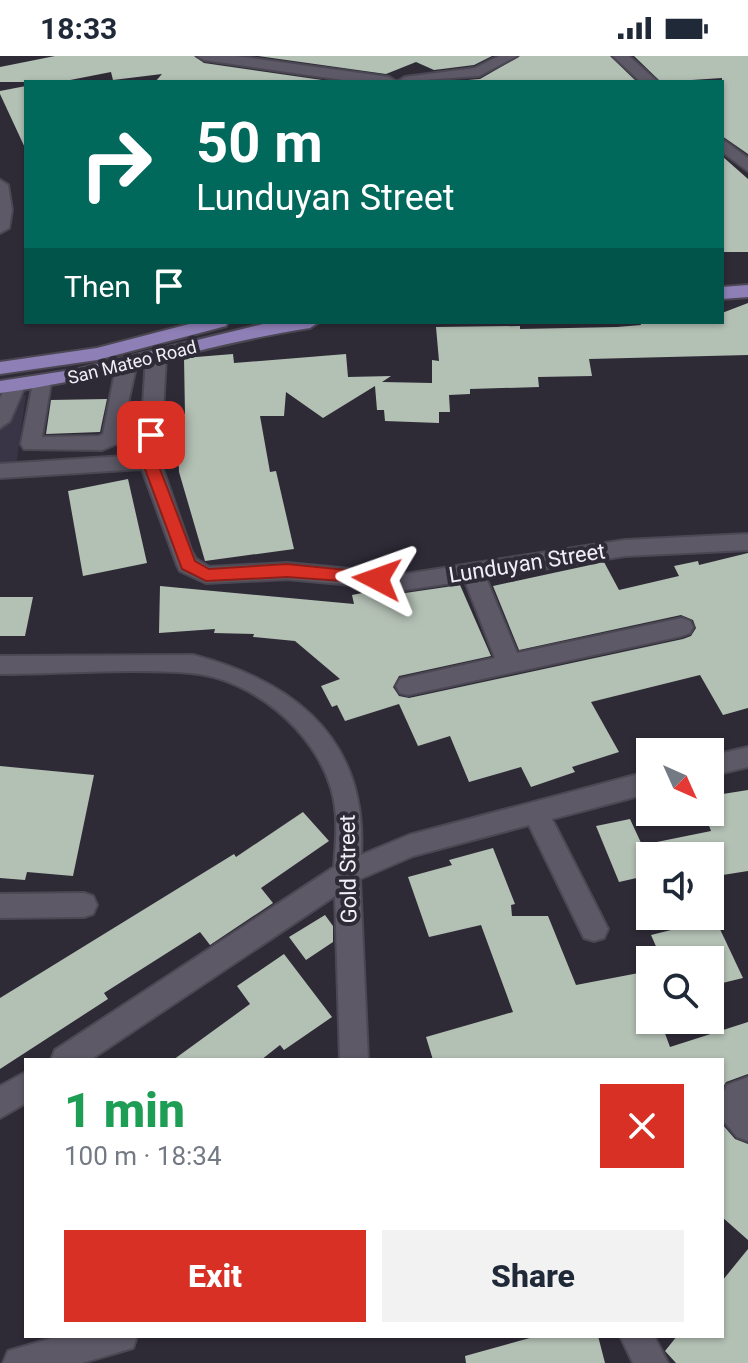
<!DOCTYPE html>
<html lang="en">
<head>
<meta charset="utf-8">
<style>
	body { margin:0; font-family:Roboto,sans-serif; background:#f2f2f3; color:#1f2937; height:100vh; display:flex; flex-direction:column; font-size:30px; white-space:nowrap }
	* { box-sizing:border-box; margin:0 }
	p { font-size:26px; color:#747a83 }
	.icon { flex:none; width:44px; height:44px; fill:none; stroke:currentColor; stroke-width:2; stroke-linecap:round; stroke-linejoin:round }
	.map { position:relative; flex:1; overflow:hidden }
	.details { position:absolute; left:24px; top:1002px; width:700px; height:280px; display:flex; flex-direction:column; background:#fff; border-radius:0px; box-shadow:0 2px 6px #0004 }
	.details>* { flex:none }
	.banner { position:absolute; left:24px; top:24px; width:700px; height:244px; border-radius:0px; box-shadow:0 2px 6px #0004; background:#00695c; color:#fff; overflow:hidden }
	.needle { width:52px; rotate:135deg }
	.fabs { position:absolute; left:636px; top:682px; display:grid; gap:16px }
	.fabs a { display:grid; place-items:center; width:88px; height:88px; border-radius:0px; background:#fff; box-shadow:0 2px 6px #0004; font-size:40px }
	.pin { position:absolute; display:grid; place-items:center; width:68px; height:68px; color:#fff; margin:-34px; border-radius:16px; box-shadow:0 4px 12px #0006 }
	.me { position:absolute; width:88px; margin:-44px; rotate:274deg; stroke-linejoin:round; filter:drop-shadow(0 0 6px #0008) }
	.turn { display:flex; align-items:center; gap:28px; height:168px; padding:0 40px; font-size:36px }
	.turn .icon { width:104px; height:104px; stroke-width:2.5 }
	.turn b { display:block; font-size:56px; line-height:68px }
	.then { display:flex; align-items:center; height:76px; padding:0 40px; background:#0003; gap:16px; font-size:30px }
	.round { display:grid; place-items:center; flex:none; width:84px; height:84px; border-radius:0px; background:#f2f2f3 }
	.head { display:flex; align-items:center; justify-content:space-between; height:136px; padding:0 40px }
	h1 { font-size:48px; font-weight:800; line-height:60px; color:#1e9e55 }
	.button { display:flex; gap:16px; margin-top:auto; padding:16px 40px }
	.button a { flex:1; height:92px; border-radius:0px; background:#d93025; color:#fff; font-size:32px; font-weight:800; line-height:92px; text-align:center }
	.button a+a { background:#f2f2f3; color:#1f2937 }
	.status { display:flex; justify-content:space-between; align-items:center; height:56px; padding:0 40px; background:#fff; direction:ltr }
	.status svg { height:22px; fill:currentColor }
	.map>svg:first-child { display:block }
	.built { fill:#393446 }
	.building { fill:#b3c0b4 }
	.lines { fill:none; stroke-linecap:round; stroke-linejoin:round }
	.minor-casing { stroke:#4b4853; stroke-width:4 }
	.major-casing { stroke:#4b4853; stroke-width:4 }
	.minor { fill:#5d5967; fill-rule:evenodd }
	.major { fill:#8f7fb7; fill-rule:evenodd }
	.route { fill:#d93025; stroke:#8d1f18; stroke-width:2 }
	.labels { text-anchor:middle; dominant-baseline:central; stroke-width:8; stroke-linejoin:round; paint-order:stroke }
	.far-street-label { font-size:18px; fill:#f0eef6; stroke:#2e2b37 }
	.street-label { font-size:22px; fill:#f0eef6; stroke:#2e2b37 }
</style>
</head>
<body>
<div class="status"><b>18:33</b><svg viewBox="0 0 49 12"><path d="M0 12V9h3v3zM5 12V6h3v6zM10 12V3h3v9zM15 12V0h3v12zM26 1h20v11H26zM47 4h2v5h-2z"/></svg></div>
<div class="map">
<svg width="748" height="1307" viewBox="0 0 748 1307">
	<rect width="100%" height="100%" fill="#2e2b37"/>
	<path class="built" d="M26,339L16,410L0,411V341Z"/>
	<path class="building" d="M55,0H194L204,7L336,26H155L162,18L113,24L111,16L60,26H0V11Z
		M258,0H492L474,9L434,14L416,6L386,18Z
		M520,0H610L637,26L456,25L480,23Z
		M634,0H748V98L722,80V22L661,26Z
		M26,30V94L0,38V35Z
		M722,100L748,123V196H722Z
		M748,247V299L589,303L592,320L538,321L539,331L470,333V338L449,339L450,356H439V367L385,365L384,354H377L375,330L323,362L286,336L284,360H260L270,416L276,415L294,493L205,505L179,416L177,359L185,358L184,302L233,298L234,307L346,298L348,321L391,320L382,326L432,327V304L439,305L436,271L520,270V273L617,271L641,269L640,266L699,268L722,266V257Z
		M107,343L100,376L46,378L51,344Z
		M128,423L147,507L83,520L68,435Z
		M748,497V652L723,659L700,619L591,646L619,696L572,711L575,716L531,731L521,711L469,726L450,680L418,690L399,648L345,665L337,649L332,651L321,630L340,623L295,585L253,581L254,578L214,577L215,573L159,577L160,530L354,548L352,539L378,534L405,537L460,529L491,600L399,620L393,631L399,640L409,642L683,583L691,580L696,572L693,564L681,559L519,594L493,530L604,506L619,534L679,520L674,510L698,505L699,509Z
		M0,541H33L25,580H0Z
		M0,710L94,719L73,820L27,816L25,824L0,822Z
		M748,734V815L710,821V800H650V819L619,826L596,770L630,763L642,789L711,775L704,756H710V740Z
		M303,756L329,785L261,832L273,847L210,889L200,876L104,937L108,943L0,1013V942L234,798L236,801Z
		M493,792L515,848L511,849L512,860H548L576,929L644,916L650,934V964H660L670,991L748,966V1018L726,1026L722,1033V1004H433L426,981L513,956L481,869L429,881L408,821L452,809L449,804Z
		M710,852L743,922L710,930V904H662L651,879L671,874L666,860H710Z
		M325,859L333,870V886L306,904L289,881Z
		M284,898L332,961L284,994L280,989L261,1004H173L250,948L237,930Z
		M722,1068L735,1083L748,1088V1184L722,1161Z
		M748,1193V1307H676L665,1295L677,1280H722V1225Z
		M537,1280H598L605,1307H466L465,1300Z"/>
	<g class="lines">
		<g class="minor-casing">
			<path id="minor" d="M197,0H236L389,21L397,26H357L204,4Z
				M499,0H517L479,20L397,26L405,21L475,12Z
				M613,0H629L658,26H641Z
				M722,83L748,102V115L722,96Z
				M0,124L8,129L12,154L9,172L0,177Z
				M156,295L166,301L160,405L191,494L196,503L209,511L287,507L405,518L625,484L748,478V494L625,500L486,522L517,597L682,562L690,565L693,571L690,577L682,580L408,639L400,637L396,630L400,623L495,602L465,525L405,534L287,523L206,527L180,515L177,509L142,413L0,422V408L140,399L146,301Z
				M126,305L136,311L119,387L102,394L24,393L21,388L34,322L41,320L51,326L42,381L99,380L103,378L116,311Z
				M15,324L25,330L10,365L0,372V342L8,326Z
				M193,599C296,626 368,684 361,799L409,779L650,715V737L552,763L608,873L604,882L594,885L584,882L529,769L413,800L360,823L368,1004H340L335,840L90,1004H51L55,994L334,811C336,785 339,758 331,732C314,674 251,622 191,617C128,612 63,618 0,618V600Z
				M748,691V711L710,720V700Z
				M84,837L93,840L97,849L93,858L84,861L0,862V838Z
				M26,1016V1047L0,1062V1030Z
				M748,1021V1085L737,1081L722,1063V1040L727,1029Z
				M59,1280H137L133,1292L82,1307H3L8,1295Z
				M620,1280H654L668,1307H633Z"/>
		</g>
		<g class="major-casing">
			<path id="major" d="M748,229V241L722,243V231Z
				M197,266H228L226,270L97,304L0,318V306L97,292Z
				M271,266H319L310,272C205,288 105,324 0,337V325L78,313Z"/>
		</g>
		<use href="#minor" class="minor"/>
		<use href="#major" class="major"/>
	</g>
	<path class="route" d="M151,374L159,379L157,405L195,505L209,513L287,508L377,517L386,523L383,528L287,521L206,525L182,513L142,405L144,379Z"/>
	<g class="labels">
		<g class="far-street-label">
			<text transform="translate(132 306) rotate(-14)">San Mateo Road</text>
		</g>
		<g class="street-label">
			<text transform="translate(527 507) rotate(-9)">Lunduyan Street</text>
			<text transform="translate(348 813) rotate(-91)">Gold Street</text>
		</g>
	</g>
</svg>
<div class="fabs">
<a><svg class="needle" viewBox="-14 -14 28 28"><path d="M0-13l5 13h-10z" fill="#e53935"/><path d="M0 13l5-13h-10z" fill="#747a83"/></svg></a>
<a><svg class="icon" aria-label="sound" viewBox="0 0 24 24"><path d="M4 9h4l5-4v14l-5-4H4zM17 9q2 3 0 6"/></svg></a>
<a><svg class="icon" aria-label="search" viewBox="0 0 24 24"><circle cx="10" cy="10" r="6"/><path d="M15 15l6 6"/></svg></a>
</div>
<div class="pin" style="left:151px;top:379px;background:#d93025"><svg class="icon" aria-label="arrive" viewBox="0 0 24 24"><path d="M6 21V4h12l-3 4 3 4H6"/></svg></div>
<svg class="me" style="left:377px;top:523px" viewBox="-20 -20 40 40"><path d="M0-17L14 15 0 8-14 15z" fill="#d93025" stroke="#fff" stroke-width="4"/></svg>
<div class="banner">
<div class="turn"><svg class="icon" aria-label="right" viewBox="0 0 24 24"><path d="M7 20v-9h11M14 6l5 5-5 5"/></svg><div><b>50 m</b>Lunduyan Street</div></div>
<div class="then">Then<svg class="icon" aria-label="arrive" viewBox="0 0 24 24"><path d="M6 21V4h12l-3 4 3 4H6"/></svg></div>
</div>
<section class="details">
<div class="head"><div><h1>1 min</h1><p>100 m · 18:34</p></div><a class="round" style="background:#d93025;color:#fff"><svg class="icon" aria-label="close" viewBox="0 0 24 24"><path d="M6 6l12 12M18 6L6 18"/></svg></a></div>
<div class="button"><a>Exit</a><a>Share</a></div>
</section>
</div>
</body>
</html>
